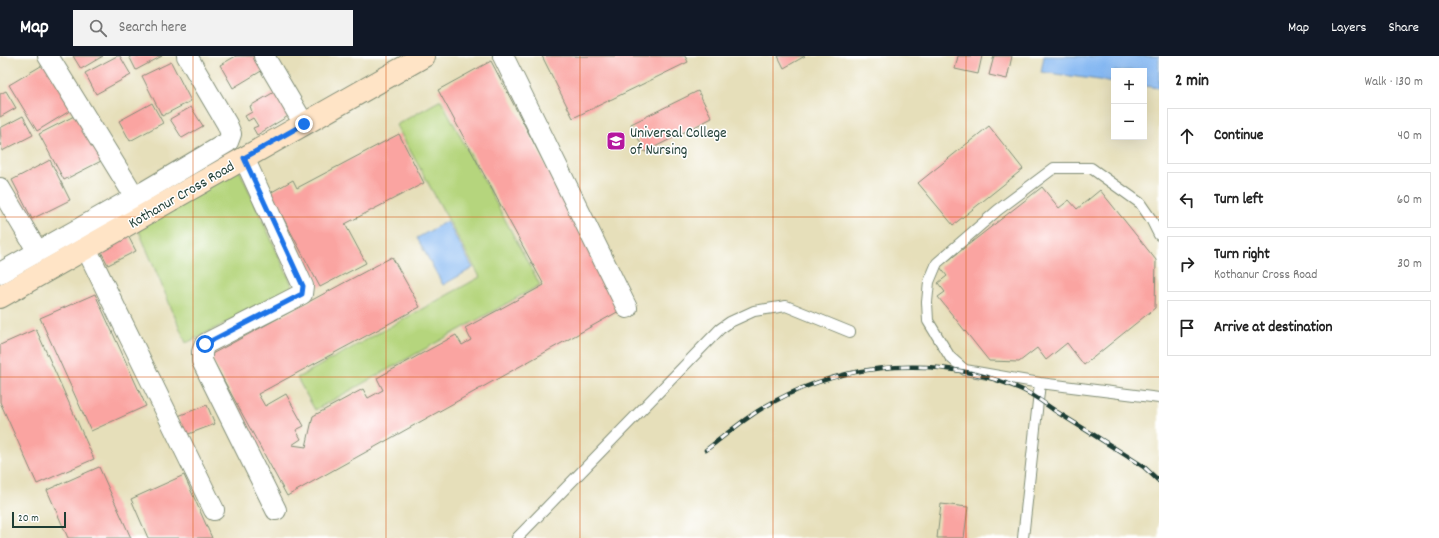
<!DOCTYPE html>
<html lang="en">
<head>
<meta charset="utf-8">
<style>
	:root { --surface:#fff; --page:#f2f2f2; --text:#222; --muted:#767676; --line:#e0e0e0; --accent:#111827 }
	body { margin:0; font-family:Dekko,sans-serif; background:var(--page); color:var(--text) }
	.controls { position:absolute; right:12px; top:12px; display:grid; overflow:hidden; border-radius:0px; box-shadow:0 4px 16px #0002 }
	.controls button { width:36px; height:36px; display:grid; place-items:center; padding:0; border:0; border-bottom:1px solid var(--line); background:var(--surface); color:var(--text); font:20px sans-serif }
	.scale { position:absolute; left:12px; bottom:10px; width:54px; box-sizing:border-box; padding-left:4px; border:2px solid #1f3d34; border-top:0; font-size:11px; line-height:14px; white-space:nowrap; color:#1f3d34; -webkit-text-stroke:3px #fff; paint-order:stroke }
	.stop { position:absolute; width:12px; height:12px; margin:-9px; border:3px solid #1a73e8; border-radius:50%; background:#fff }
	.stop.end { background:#1a73e8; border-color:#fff; box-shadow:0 1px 4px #0008 }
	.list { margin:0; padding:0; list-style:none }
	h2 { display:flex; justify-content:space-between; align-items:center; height:52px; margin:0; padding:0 16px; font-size:17px }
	h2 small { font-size:13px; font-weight:400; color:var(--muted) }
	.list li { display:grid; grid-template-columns:26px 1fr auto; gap:12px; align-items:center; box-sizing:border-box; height:56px; margin:0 8px 8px; padding:0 8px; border:1px solid var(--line); border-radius:0px }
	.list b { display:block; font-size:15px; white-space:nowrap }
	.list p { margin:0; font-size:13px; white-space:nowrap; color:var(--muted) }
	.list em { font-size:13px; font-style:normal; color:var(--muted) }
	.icon { flex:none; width:22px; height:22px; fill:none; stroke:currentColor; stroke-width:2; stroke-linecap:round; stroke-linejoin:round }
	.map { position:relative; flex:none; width:1159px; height:482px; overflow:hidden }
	header { display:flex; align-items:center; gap:24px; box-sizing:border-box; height:56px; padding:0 20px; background:var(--accent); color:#fff }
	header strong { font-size:19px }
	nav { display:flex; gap:22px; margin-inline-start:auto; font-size:14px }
	.search { width:280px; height:36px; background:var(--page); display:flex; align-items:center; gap:10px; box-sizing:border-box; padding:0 14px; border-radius:0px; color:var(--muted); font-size:15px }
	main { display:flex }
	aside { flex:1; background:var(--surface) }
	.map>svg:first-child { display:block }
	.green { fill:#b5d57d; stroke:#6a8958 }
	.water { fill:#85b8f2; stroke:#527a93 }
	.building { fill:#faa4a1 }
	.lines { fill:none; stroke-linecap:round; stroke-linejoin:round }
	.lane-casing { stroke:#828e77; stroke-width:12 }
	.street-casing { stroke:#828e77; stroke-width:22 }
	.secondary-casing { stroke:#828e77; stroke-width:24 }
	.lane { stroke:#fff; stroke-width:10 }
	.street { stroke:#fff; stroke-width:20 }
	.secondary { stroke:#ffe4c6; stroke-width:22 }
	.rail-casing { stroke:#1f3d34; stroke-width:4.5 }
	.rail { stroke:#fff; stroke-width:3; stroke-dasharray:9; stroke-linecap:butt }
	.route { stroke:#1a73e8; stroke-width:5 }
	.grid { fill:none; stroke:#d45610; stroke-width:1; stroke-opacity:0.55 }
	.labels { text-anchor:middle; stroke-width:3; stroke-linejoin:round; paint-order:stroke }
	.poi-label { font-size:15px; fill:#1f3d34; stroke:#fff; text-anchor:start }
	.street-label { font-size:15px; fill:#1f3d34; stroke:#fff }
</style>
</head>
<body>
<header>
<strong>Map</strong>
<div class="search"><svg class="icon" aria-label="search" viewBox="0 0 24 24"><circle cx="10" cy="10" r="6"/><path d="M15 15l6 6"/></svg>Search here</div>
<nav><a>Map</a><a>Layers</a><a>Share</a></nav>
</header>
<main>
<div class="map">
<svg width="1159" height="482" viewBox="0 0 1159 482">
	<rect width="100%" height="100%" fill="#fff"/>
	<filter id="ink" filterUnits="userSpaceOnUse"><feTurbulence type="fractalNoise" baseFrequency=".025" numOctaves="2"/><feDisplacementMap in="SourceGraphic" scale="8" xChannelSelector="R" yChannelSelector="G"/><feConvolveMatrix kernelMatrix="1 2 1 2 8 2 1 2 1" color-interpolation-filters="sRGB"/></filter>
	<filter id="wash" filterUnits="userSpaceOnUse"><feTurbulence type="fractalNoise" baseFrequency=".012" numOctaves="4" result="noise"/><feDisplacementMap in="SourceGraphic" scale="16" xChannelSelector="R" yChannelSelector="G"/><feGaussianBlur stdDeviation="0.9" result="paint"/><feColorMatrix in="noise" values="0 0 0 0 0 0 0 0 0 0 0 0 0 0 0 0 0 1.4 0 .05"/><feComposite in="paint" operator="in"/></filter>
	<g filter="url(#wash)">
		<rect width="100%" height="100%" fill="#e6dfba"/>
		<!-- green -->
		<path class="green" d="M441,44L540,229L315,354L297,322L480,221L396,69Z
			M239,113L294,233L186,287L136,168Z"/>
		<!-- water -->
		<path class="water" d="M1044,0H1159V32L1144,30V15H1114V26L1041,16Z
			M447,165L473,212L443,229L417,182Z"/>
		<g id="blocks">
			<!-- building -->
			<path class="building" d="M73,0H103L81,13Z
				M117,0H120L131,19L96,38L85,17Z
				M129,0H162L136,14Z
				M236,0H261L268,11L233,32L220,9Z
				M542,0H685L688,6L573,62Z
				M778,0H805L784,12Z
				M958,0H982L978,18L955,13Z
				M994,0H1012L1007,23L989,19Z
				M491,5L621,254L287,440L210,299L392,201L420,251L258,338L265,350L286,338L304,370L296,374L301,383L292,389L306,391L313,360L363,333L368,342L383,334L377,322L456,279L462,289L471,284L465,272L544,229L438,34Z
				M171,6L191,45L162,60L142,20Z
				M46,7L73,53L37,75L9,29Z
				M6,35L16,52L0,61V38Z
				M276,35L290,59L257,79L253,72L258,70L253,62L248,65L245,60L252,56L250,50Z
				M698,35L712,62L645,96L631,68Z
				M152,47L163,67L130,85L119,65Z
				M191,51L203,70L182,82L170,63Z
				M80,57L105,103L64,124L39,78Z
				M23,60L33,79L2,95L0,72Z
				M989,70L1023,113L953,169L918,127Z
				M399,78L424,127L345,168L366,207L320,231L270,137L293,124L297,132Z
				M50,104L70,144L32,163L12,124Z
				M1042,131L1059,152L1069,144L1077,153L1100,134L1156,204L1155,252L1084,309L1067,287L1046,304L1037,292L1019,306L989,305L938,241L945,236L938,227L947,220L940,211Z
				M125,174L136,195L108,209L97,188Z
				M95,238L146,350L91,375L40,262Z
				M36,273L94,403L37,428L0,346V289Z
				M207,349L215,368L186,379L178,360Z
				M99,411L131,482H68L47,434Z
				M184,419L212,482H148L131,443Z
				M941,448L968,451L964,482H937Z"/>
		</g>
	</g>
	<g filter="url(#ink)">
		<use href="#blocks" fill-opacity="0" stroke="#828e77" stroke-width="1"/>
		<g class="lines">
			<defs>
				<path id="lane" d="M1159,179L1151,163L1140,147L1091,112H1054L998,154L937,207L929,226L927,246L928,265L950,301L965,314L1040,327L1159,342
					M517,482L720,273L730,266L754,255L786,250L850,276
					M1023,482L1040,327"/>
				<path id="street" d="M264,0L304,68
					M503,0L627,252
					M244,102L303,230L302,238L205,288L202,296V305L276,454
					M0,132L38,196
					M135,141L228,86L231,78L227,68L187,0
					M86,192L214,454
					M0,217L135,141L48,0"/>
				<path id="secondary" d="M0,241L424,0"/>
			</defs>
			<!-- lane casing -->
			<use href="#lane" class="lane-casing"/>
			<!-- street casing -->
			<use href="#street" class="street-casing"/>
			<!-- secondary casing -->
			<use href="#secondary" class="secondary-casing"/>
			<!-- lane -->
			<use href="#lane" class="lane"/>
			<!-- street -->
			<use href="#street" class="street"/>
			<!-- secondary -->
			<use href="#secondary" class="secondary"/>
			<defs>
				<path id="rail" d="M706,394C728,377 750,358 775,345C849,305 941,299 1018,332C1032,337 1045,348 1057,356C1086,374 1115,392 1144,411L1159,425"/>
			</defs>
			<!-- rail casing -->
			<use href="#rail" class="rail-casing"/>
			<!-- rail -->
			<use href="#rail" class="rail"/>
		</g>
	</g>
	<g class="lines" filter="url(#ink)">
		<!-- route -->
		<path class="route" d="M205,288L302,238L303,230L244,102L304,68"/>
	</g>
	<!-- grid -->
	<path class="grid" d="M193,0V482M386,0V482M580,0V482M773,0V482M966,0V482M0,161H1159M0,321H1159"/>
	<!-- icons -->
	<defs>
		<symbol id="university-square" viewBox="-11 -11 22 22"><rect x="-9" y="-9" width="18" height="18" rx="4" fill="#b5179e" stroke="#fff"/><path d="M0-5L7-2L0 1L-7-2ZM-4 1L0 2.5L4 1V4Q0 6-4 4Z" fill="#fff"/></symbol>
	</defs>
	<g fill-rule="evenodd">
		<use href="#university-square" x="605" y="74" width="22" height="22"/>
	</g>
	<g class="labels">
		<!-- poi labels -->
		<g class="poi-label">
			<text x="630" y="81">Universal College<tspan x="630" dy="17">of Nursing</tspan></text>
		</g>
		<!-- street labels -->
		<g class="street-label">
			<text transform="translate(181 138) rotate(-30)" y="5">Kothanur Cross Road</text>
		</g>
	</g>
</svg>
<div class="controls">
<button>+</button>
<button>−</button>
</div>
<div class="scale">20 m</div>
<div class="stop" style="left:205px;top:288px"></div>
<div class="stop end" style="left:304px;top:68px"></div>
</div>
<aside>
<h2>2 min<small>Walk · 130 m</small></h2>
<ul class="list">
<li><svg class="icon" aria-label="ahead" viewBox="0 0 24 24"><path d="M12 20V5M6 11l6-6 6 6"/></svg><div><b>Continue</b></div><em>40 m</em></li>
<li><svg class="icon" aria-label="left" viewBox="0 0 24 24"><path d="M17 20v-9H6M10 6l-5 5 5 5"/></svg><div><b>Turn left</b></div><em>60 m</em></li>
<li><svg class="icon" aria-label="right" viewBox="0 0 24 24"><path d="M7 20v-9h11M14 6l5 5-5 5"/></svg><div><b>Turn right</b><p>Kothanur Cross Road</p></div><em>30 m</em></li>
<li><svg class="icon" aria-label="arrive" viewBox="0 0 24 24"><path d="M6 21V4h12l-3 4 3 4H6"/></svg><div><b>Arrive at destination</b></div></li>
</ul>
</aside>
</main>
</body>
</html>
